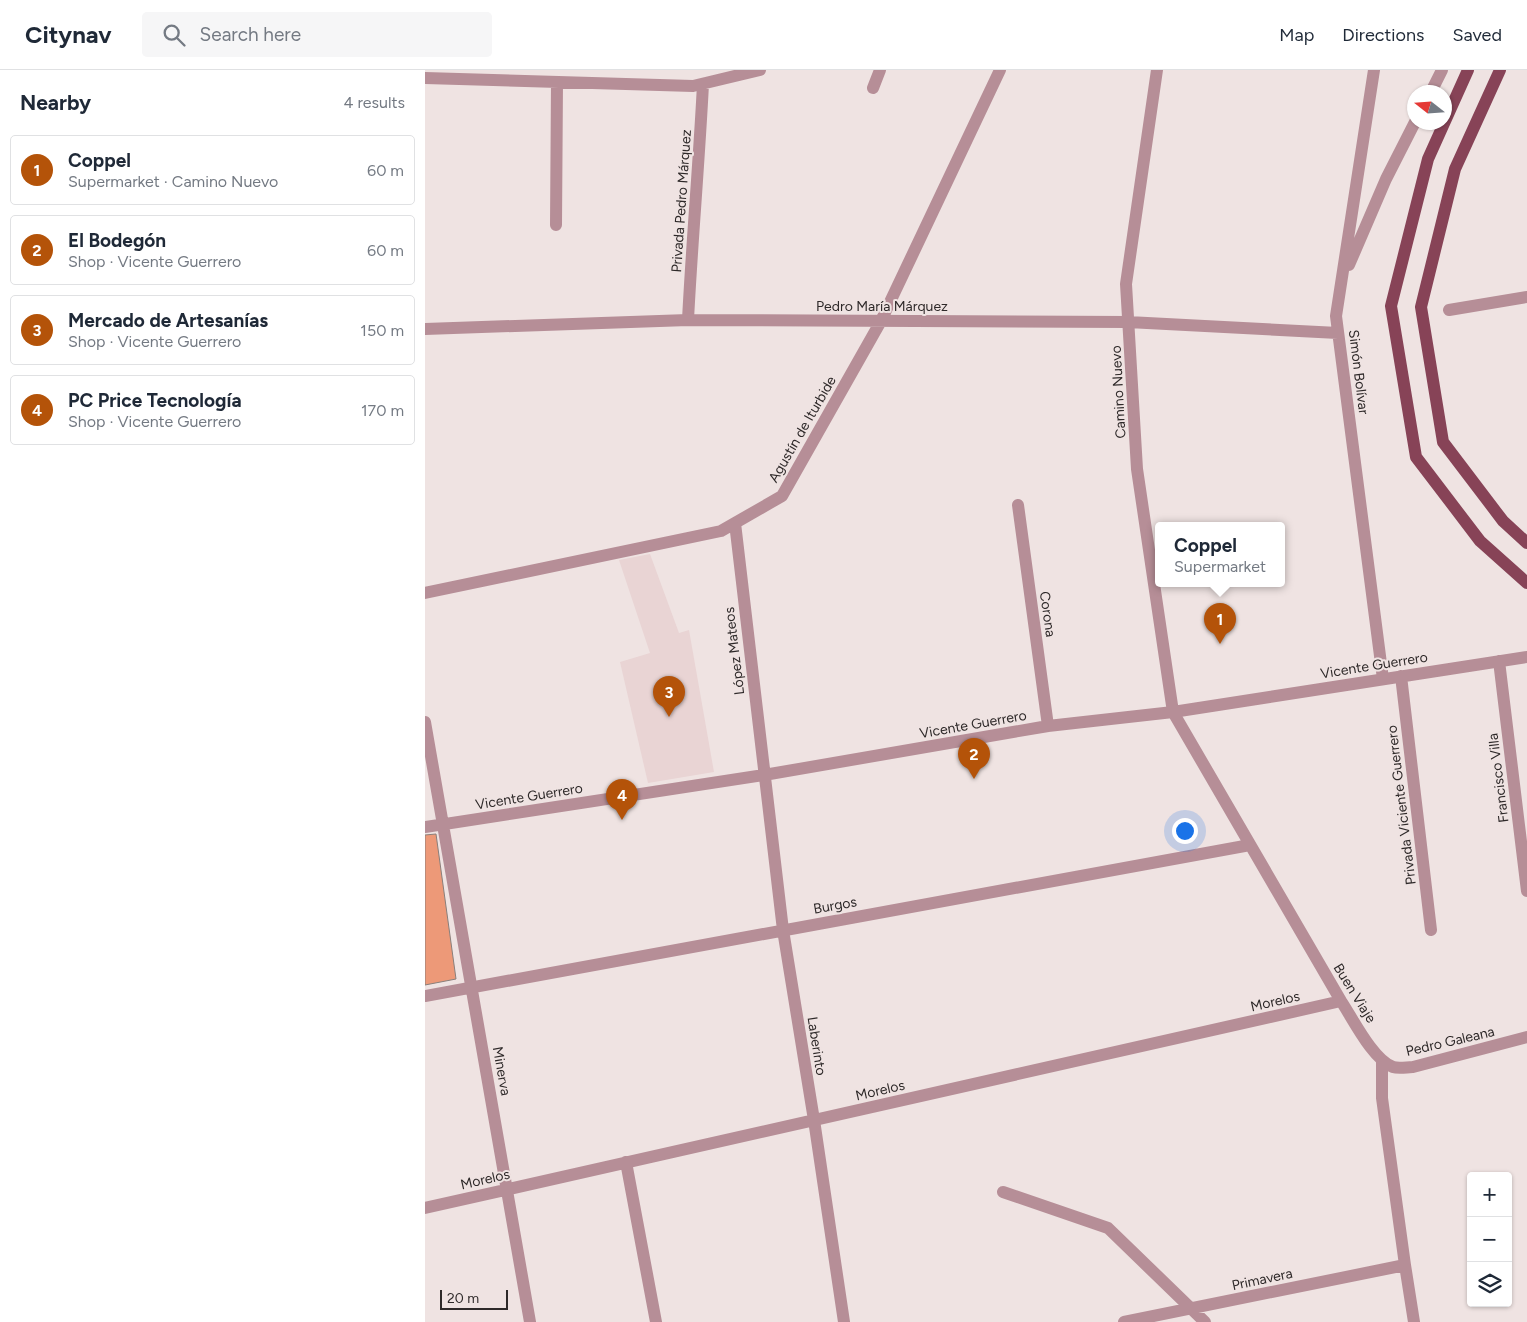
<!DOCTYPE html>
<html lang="en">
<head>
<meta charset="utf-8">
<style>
	:root { --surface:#fff; --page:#f6f6f7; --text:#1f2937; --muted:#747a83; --line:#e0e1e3; --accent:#b45309 }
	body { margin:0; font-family:Figtree,sans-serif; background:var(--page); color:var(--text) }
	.controls { position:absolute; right:15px; bottom:15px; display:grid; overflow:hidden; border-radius:5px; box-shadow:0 1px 4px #0004 }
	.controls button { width:45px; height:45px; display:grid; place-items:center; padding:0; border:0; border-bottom:1px solid var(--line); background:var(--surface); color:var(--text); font:25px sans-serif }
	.compass { position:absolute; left:982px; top:15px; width:45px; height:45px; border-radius:50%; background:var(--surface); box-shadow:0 1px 4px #0004; rotate:287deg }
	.scale { position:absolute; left:15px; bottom:12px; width:68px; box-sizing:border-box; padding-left:5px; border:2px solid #2e2929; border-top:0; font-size:14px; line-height:18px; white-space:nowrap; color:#2e2929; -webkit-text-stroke:4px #efe3e2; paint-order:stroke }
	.you { position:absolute; left:759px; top:760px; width:18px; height:18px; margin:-12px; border:4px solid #fff; border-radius:50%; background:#1a73e8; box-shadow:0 0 0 8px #1a73e833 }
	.badge { display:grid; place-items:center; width:32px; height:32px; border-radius:50%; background:var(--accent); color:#fff; font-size:16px; font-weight:700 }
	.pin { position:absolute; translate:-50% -41px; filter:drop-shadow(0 1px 2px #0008) }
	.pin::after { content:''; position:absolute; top:26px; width:18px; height:15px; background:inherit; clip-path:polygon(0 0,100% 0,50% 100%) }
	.popup { position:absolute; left:730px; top:452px; width:130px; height:65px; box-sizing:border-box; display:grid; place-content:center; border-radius:5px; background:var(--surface); filter:drop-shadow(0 1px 4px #0005); font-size:16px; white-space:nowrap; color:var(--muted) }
	.popup b { font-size:19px; color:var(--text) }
	.popup::after { content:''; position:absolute; left:50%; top:100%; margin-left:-10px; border:10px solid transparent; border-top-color:var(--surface) }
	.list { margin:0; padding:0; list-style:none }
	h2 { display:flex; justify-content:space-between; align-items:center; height:65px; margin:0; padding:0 20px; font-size:21px }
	h2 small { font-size:16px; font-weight:400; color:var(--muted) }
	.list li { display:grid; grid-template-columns:32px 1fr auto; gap:15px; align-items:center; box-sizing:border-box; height:70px; margin:0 10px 10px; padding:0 10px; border:1px solid var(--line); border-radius:5px }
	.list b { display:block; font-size:19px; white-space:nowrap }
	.list p { margin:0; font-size:16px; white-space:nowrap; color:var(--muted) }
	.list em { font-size:16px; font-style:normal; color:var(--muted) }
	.icon { flex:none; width:28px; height:28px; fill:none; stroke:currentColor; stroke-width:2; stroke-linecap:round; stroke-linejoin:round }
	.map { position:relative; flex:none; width:1102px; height:1252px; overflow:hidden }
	header { display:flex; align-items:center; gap:30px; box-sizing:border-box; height:70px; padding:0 25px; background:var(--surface); border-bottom:1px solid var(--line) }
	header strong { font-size:24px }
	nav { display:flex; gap:28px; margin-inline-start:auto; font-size:18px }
	.search { width:350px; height:45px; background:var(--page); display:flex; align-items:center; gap:12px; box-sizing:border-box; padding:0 18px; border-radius:5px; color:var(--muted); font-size:19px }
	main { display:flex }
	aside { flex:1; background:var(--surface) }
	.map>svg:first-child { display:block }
	.built { fill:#e9d4d4 }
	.building { fill:#ed9978; stroke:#897f7b }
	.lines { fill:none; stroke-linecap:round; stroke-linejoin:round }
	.minor { stroke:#b68e97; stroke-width:12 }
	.major { stroke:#874357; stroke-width:12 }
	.labels { text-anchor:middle; stroke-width:4; stroke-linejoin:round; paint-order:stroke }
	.street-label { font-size:14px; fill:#2e2929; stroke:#efe3e2 }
</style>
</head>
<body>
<header>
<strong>Citynav</strong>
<div class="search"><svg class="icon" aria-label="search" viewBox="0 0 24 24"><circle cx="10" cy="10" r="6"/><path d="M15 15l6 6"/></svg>Search here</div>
<nav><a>Map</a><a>Directions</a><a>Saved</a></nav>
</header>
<main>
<aside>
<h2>Nearby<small>4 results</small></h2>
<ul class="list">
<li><span class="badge">1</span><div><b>Coppel</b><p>Supermarket · Camino Nuevo</p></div><em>60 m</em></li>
<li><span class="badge">2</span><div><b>El Bodegón</b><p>Shop · Vicente Guerrero</p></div><em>60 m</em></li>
<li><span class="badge">3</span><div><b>Mercado de Artesanías</b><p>Shop · Vicente Guerrero</p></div><em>150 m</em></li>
<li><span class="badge">4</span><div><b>PC Price Tecnología</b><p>Shop · Vicente Guerrero</p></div><em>170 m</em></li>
</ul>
</aside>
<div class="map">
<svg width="1102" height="1252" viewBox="0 0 1102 1252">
	<rect width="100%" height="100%" fill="#efe3e2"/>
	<!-- built -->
	<path class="built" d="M225,484L254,563L264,560L289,702L223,713L195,592L225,583L194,490Z"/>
	<!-- building -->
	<path class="building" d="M11,764L31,909L0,915V765Z"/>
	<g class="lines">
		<!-- minor -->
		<path class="minor" d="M732,0L701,214L712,399L748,642L916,931C928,949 948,990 968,997C974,999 982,997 988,997L1102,967
			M949,0L911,246L958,609
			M0,8L268,16L335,0
			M448,18L455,0
			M1006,22L1017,0
			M131,155L132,12
			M924,195L961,109L990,52
			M1024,240L1102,227
			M263,250C267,171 274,93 278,14
			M0,259L263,250L703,252L913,263
			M593,435L623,656
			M310,453L358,860L389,1050L419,1252
			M0,523L296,461L357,426L456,251L575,0
			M1074,591L1102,821
			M976,606L1006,860
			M0,652L105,1252
			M0,757L339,705L623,656L748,642L1102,587
			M0,926L825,775
			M957,990V1028L980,1195L989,1252
			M201,1092L231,1252
			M578,1122L683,1158L780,1252
			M0,1138L916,931
			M699,1252L980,1195"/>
		<!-- major -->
		<path class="major" d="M1043,0L1003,89L966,236L991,387L1055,471L1102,513
			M1075,0L1030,99L996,237L1018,372L1078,451L1102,473"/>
	</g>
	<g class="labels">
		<!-- street labels -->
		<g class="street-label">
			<text transform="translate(256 131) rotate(-86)" y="5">Privada Pedro Márquez</text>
			<text x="457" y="241">Pedro María Márquez</text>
			<text transform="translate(934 302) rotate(83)" y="5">Simón Bolívar</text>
			<text transform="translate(693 322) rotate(-93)" y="5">Camino Nuevo</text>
			<text transform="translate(377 359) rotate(-60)" y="5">Agustín de Iturbide</text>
			<text transform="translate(623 544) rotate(82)" y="5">Corona</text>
			<text transform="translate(309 581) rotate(-97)" y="5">López Mateos</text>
			<text transform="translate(949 595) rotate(-9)" y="5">Vicente Guerrero</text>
			<text transform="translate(548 654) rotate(-10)" y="5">Vicente Guerrero</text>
			<text transform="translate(1073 708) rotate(-97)" y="5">Francisco Villa</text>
			<text transform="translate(104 726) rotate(-9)" y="5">Vicente Guerrero</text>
			<text transform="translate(976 735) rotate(-97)" y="5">Privada Viciente Guerrero</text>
			<text transform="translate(410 835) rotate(-10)" y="5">Burgos</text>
			<text transform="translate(930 923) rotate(58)" y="5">Buen Viaje</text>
			<text transform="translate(850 931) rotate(-13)" y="5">Morelos</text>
			<text transform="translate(1025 971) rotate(-13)" y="5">Pedro Galeana</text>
			<text transform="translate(392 976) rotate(81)" y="5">Laberinto</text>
			<text transform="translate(77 1001) rotate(80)" y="5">Minerva</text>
			<text transform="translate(455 1020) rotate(-13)" y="5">Morelos</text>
			<text transform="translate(60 1109) rotate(-13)" y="5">Morelos</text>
			<text transform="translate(837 1209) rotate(-12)" y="5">Primavera</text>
		</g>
	</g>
</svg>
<div class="controls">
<button>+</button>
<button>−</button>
<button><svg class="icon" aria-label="layers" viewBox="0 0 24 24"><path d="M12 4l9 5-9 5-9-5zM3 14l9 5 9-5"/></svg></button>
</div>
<svg class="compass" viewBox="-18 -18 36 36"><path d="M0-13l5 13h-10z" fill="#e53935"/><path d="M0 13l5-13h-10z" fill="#747a83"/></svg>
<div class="scale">20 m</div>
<div class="you"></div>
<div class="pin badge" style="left:795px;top:574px">1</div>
<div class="popup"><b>Coppel</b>Supermarket</div>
<div class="pin badge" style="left:549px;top:709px">2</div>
<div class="pin badge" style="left:244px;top:647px">3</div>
<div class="pin badge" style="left:197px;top:750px">4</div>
</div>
</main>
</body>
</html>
